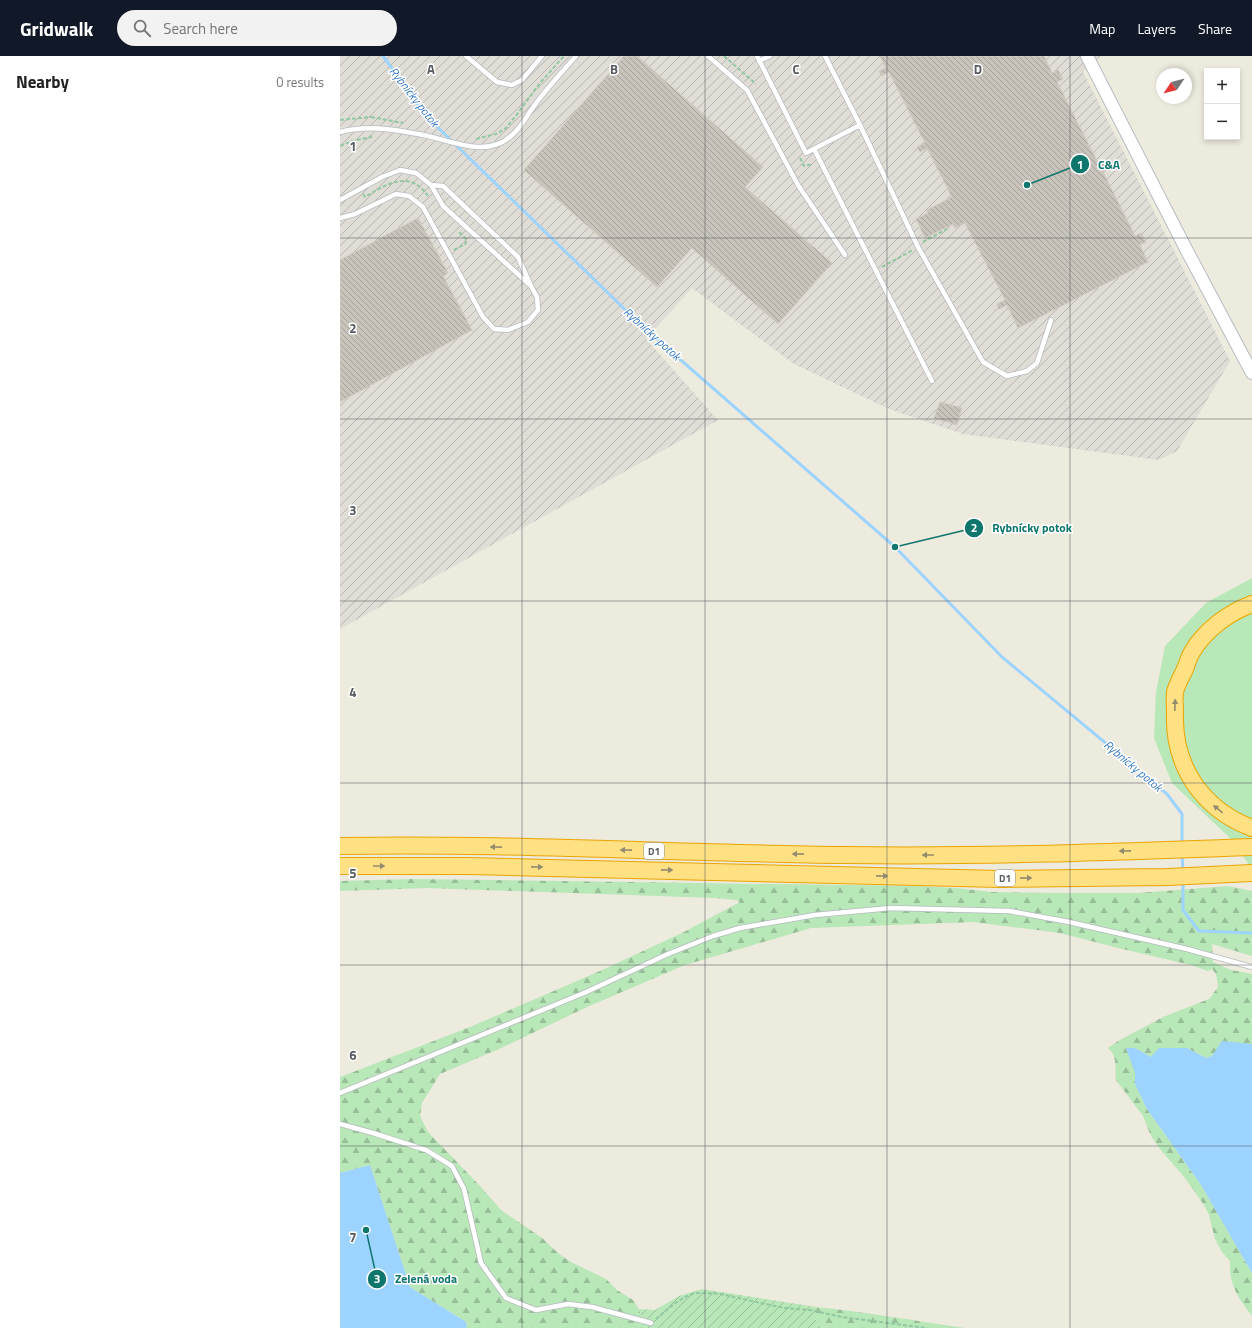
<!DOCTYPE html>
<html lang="en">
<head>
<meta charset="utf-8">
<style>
	:root { --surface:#fff; --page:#f2f2f2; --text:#222; --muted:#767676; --line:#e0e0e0; --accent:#111827 }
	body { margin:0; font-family:"Titillium Web",sans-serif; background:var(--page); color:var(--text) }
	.controls { position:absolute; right:12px; top:12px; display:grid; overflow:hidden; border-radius:0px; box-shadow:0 2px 6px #0003 }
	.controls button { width:36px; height:36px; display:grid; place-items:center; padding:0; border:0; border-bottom:1px solid var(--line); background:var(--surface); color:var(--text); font:20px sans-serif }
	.compass { position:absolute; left:816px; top:12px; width:36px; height:36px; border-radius:50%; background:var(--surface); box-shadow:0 2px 6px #0003; rotate:235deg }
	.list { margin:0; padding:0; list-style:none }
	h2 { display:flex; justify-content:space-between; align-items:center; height:52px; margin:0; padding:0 16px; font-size:17px }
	h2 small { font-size:13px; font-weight:400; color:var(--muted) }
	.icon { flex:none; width:22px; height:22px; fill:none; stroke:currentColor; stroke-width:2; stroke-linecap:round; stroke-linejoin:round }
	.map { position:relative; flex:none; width:912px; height:1272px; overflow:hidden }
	header { display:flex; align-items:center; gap:24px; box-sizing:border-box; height:56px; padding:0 20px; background:var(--accent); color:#fff }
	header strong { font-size:19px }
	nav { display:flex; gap:22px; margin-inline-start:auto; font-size:14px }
	.search { width:280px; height:36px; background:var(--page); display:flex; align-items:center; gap:10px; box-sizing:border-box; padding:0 14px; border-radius:22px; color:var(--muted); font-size:15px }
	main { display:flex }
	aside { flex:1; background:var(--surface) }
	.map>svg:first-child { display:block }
	.industrial { fill:url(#industrial-furrows) }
	.green { fill:#b8e7b8 }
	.forest { fill:url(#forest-firs) }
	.garden { fill:url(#garden-furrows) }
	.water { fill:#9cd3ff }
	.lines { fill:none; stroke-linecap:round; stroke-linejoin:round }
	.stream { stroke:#9cd3ff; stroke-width:3 }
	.building { fill:url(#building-back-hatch); stroke:#d2cbbd }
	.lane-casing { stroke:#b7babf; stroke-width:6 }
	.secondary-casing { stroke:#b8bcc2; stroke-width:14 }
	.highway-casing { stroke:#eba400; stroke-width:18 }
	.path { stroke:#91c8a1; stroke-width:2; stroke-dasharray:4 2; stroke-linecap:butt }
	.lane { stroke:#fff; stroke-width:4.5 }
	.secondary { stroke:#fff; stroke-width:12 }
	.highway { stroke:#ffe183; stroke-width:16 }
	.oneway { fill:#928b6d }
	.grid { fill:none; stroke:#585c61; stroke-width:1; stroke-opacity:0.55 }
	.labels { text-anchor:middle; stroke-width:3; stroke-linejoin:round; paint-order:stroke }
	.shield { fill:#fff; stroke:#8a8d90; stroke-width:1 }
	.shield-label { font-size:10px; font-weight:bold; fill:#585c61 }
	.water-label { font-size:12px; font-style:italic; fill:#3478c3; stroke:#fff }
	.grid-label { font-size:13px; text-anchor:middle; font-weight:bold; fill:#585c61; stroke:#fff; stroke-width:3; stroke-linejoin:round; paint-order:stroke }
	.leader { fill:none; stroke:#0f766e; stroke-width:1.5 }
	.callout-dot { fill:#0f766e; stroke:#fff; stroke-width:1.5 }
	.mark-label { font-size:12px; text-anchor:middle; font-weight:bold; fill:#fff }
	.callout-label { font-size:12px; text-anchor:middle; font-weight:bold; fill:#0f766e; stroke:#fff; stroke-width:3; stroke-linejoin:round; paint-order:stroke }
</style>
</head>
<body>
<header>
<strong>Gridwalk</strong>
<div class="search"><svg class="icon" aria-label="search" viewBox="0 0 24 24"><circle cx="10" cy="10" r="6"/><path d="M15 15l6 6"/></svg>Search here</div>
<nav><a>Map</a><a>Layers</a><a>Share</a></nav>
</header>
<main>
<aside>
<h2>Nearby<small>0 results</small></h2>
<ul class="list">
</ul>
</aside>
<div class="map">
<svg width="912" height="1272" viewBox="0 0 912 1272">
	<defs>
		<pattern id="industrial-furrows" width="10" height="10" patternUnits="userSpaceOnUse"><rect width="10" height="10" fill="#e0ddd6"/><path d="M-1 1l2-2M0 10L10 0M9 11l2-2" fill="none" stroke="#b8b6b1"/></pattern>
		<pattern id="forest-firs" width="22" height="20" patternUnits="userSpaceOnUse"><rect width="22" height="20" fill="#b8e7b8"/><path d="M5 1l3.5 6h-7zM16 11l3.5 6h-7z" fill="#98be99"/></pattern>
		<pattern id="garden-furrows" width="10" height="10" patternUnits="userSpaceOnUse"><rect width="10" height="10" fill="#b8e7b8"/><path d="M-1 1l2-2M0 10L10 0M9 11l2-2" fill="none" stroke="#98be99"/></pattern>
		<pattern id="building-back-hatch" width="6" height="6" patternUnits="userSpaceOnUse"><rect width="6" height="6" fill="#c8c4bc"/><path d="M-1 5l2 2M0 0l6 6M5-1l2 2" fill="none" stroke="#a5a29c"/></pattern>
	</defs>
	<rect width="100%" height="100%" fill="#edeade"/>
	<!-- industrial -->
	<path class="industrial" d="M0,0H761L743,16L890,305L837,395L819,404L623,378L549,353L454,308L352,232L306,283L378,364L0,573Z"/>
	<!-- green -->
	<path class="green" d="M912,522V813L891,783L832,727L814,682L816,636L825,590L866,547Z"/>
	<!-- forest -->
	<path class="forest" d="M73,823L576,830L616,832L651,836L714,837H798L888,830L912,835V900L872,888L873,906L891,914L912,918V988L866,1002L847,992L811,1001L795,992H786L796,1017L795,1028L807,1053L861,1129L912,1217V1260C898,1241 889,1230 890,1205L882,1196L875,1183L869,1159L864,1149L845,1122L820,1093L811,1080L803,1060L776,1024C775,1012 778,1001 768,992L778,985L823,961L869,943L878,931L876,918L872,913L868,915L851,909L778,892L720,877L634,866L471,872L345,909L247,951L159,993L100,1018L82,1047L80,1060L88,1076L140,1130L161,1154L202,1182L219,1198L231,1206L266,1223L277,1234L293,1244L299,1253L306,1272H127L126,1266L70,1231L30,1109L0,1117V1021L130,971L260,915L344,876L400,846L396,844L375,842L87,832L0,835V825Z
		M476,1251C526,1256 575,1265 625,1272H491L476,1269Z"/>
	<!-- garden -->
	<path class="garden" d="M362,1233L476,1251V1269L491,1272H306L299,1253L315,1254L339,1240Z"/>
	<!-- water -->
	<path class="water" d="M882,985L912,988V1217L861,1129L807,1053L795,1028V1017L786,992H795L811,1001L819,992H847L866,1002L872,1000Z
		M30,1109L70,1231L126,1266L127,1272H0V1117Z"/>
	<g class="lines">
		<!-- stream -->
		<path class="stream" d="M43,0L87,61L303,271L555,491L662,601L827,738L842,758V788
			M842,797L843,816
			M843,825V854L859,875L912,877"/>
	</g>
	<!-- building -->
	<path class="building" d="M284,0H297L423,111L405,131L492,207L438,268L352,192L317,231L184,114Z
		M540,0H704L712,17L718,14L723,23L717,26L758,107L764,104L769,113L763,116L795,180L801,177L806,186L800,189L808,206L678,272L667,249L659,253L657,248L665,244L625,167L615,172L613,168L585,182L576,163L588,157L587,154L612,141L587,92L580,96L577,91L585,87L549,16L541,20L539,15L546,12Z
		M78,162L108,217L103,220L132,274L0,346V204Z
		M600,346L622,352L617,369L594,362Z"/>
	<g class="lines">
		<defs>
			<path id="lane" d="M126,0L157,26L172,29L182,24L202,0
				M368,0L407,34L458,129L505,199
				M417,0L466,97L520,69L578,191L643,306L667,320L687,315L697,307L711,264
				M485,0L520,69
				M419,5L430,0
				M0,76C26,69 52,73 78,78C107,82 145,104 171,80C182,71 188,57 197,46C209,30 223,15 236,0
				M474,93L592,325
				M91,129L103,130L178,201L191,230L103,150Z
				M0,144L42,121L60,114L76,117L91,129
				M0,162L15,158L56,138L69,140L83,151L143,261L154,273L168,274L188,266L198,254L197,241L191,230
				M0,1037L244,937L328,898L373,880L400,872L475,859L551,852L669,855L729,866L847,893L912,911
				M0,1068L33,1077L86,1094L112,1110L124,1133L141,1207L166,1242L196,1254L228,1248L252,1251L311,1267"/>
			<path id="secondary" d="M747,0L846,193L912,317"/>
			<path id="highway" d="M912,548C888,557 865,574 852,596C849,601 847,608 845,613C842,620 837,628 835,636C834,642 835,650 835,657C833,710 862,753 912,772
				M0,790C168,787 336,797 504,799C640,801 776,796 912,791
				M0,810H128L660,823L827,821L912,817"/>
		</defs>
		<!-- lane casing -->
		<use href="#lane" class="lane-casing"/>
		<!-- secondary casing -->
		<use href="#secondary" class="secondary-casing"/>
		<!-- highway casing -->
		<use href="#highway" class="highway-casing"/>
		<!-- path -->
		<path class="path" d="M384,0L416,28
			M31,61L63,67
			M0,64L31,61
			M136,83L156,78L165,73L175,61L200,27L224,0
			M0,90L12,85L31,81V79
			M460,102L464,110L473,108
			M23,138L25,141C47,128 69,113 88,140
			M583,186L607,173
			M114,194L125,188L127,184L118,175
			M542,211L573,194
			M316,1263L334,1248L345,1241L355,1237H365L380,1238L444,1252L470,1254L502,1261L586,1272"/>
		<!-- lane -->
		<use href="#lane" class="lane"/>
		<!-- secondary -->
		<use href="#secondary" class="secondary"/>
		<!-- highway -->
		<use href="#highway" class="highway"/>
	</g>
	<!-- one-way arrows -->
	<defs><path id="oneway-solid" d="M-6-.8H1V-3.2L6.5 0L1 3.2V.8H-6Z"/></defs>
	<g class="oneway">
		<use href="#oneway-solid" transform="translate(835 649) rotate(-88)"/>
		<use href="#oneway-solid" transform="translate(878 753) rotate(-141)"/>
		<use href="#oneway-solid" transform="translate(156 791) rotate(-179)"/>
		<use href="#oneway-solid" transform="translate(286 794) rotate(-179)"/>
		<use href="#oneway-solid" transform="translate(785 795) rotate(179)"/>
		<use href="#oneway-solid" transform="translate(458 798) rotate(-179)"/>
		<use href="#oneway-solid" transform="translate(588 799) rotate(180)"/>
		<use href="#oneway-solid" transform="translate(39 810)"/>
		<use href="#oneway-solid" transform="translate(197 811) rotate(1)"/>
		<use href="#oneway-solid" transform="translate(327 814) rotate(1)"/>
		<use href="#oneway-solid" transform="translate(542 820) rotate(1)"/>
		<use href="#oneway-solid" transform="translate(686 822) rotate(-1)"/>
	</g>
	<!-- grid -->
	<path class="grid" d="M182,0V1272M365,0V1272M547,0V1272M730,0V1272M0,182H912M0,363H912M0,545H912M0,727H912M0,909H912M0,1090H912"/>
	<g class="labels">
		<!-- shield labels -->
		<g class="shield">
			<rect x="304" y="787" width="20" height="16" rx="3"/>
			<rect x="655" y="814" width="20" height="16" rx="3"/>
		</g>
		<g class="shield-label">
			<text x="314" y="799">D1</text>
			<text x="665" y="826">D1</text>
		</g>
		<!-- water labels -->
		<g class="water-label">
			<text transform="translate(74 41) rotate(52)" y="4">Rybnícky potok</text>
			<text transform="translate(312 278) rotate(42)" y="4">Rybnícky potok</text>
			<text transform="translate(793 710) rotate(40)" y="4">Rybnícky potok</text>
		</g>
	</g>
	<g class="grid-label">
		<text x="91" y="18">A</text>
		<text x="274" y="18">B</text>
		<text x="456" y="18">C</text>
		<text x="638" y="18">D</text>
		<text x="13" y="95">1</text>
		<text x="13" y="277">2</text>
		<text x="13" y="459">3</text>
		<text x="13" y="641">4</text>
		<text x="13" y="822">5</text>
		<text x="13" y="1004">6</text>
		<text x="13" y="1186">7</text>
	</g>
	<!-- callouts -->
	<path class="leader" d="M687 129L740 108M555 491L634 472M26 1174L37 1223"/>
	<g class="callout-dot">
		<circle cx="687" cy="129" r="4"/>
		<circle cx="555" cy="491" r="4"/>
		<circle cx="26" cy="1174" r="4"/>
		<circle cx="740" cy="108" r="10"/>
		<circle cx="634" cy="472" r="10"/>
		<circle cx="37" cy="1223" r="10"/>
	</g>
	<g class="mark-label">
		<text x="740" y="113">1</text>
		<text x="634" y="476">2</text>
		<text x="37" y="1227">3</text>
	</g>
	<g class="callout-label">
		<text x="769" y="113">C&amp;A</text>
		<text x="692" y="476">Rybnícky potok</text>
		<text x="86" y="1227">Zelená voda</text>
	</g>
</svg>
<div class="controls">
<button>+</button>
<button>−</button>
</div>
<svg class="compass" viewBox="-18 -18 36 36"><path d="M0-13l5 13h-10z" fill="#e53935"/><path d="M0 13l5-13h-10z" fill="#767676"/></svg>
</div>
</main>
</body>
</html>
